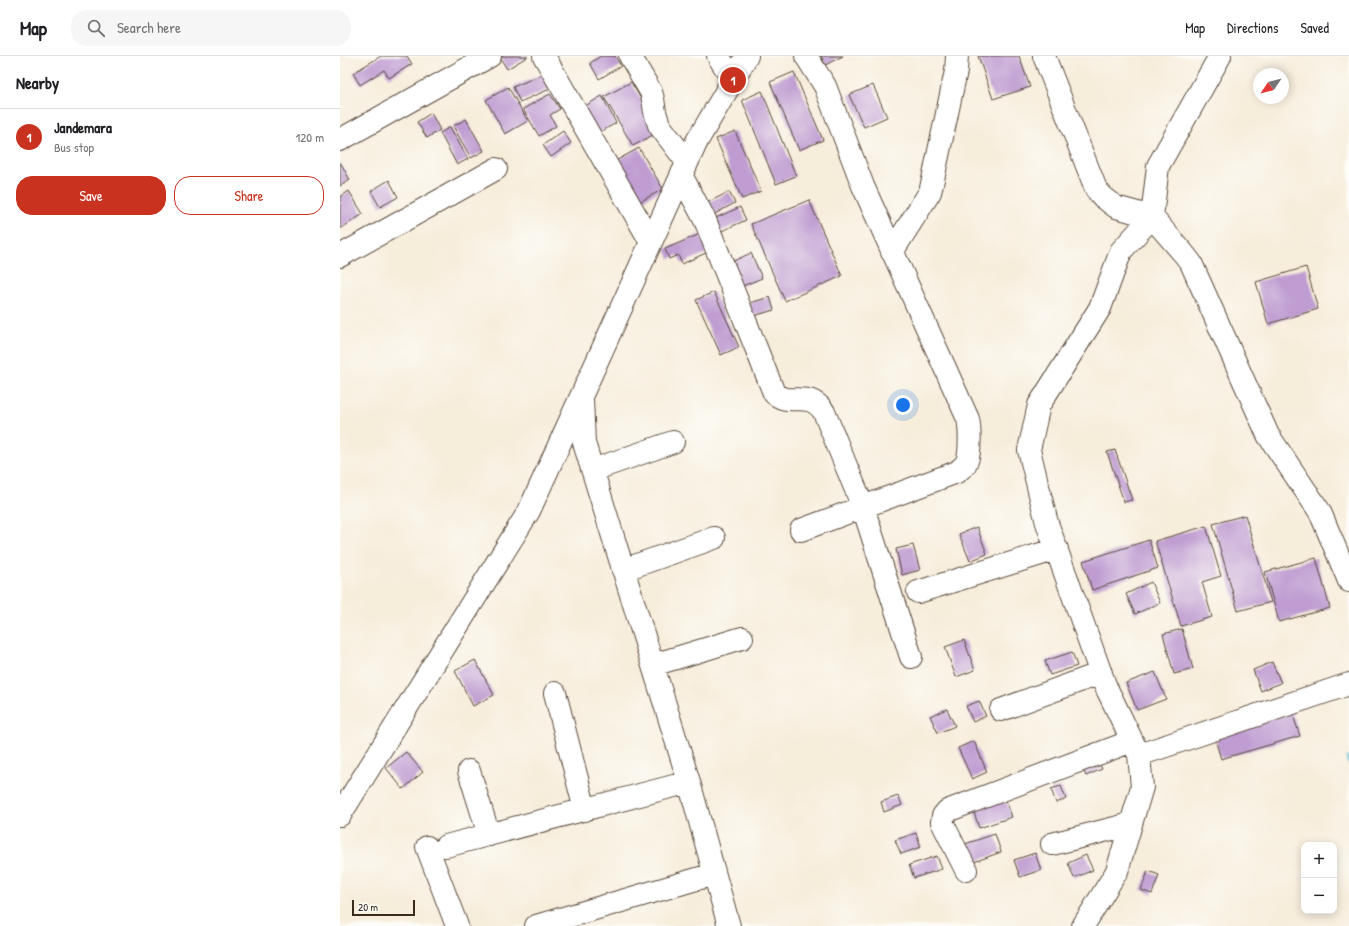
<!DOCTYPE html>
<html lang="en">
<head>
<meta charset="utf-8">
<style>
	:root { --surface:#fff; --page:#f6f6f6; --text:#202124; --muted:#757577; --line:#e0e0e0; --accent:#c8321e }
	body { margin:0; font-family:"Patrick Hand",sans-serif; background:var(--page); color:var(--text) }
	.controls { position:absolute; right:12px; bottom:12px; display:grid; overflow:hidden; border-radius:8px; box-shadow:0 2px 10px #0003 }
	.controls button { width:36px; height:36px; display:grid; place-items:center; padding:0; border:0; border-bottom:1px solid var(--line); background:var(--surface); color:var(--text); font:20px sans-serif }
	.compass { position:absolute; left:913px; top:12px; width:36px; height:36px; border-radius:50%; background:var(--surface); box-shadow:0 2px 10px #0003; rotate:235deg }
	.scale { position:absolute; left:12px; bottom:10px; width:63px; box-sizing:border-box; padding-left:4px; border:2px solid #3b2a1e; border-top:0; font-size:11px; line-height:14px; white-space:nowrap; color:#3b2a1e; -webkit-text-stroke:3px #fdfcf7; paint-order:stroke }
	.you { position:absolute; left:563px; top:349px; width:14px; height:14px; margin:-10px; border:3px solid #fff; border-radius:50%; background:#1a73e8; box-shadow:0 0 0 6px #1a73e833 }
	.badge { display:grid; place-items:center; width:26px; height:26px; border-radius:50%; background:var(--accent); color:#fff; font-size:13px; font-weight:700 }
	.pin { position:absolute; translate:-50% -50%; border:2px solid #fff; box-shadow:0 1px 4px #0006 }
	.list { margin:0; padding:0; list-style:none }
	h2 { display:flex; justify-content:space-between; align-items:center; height:52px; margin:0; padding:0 16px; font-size:17px }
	h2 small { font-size:13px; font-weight:400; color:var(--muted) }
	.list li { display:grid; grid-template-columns:26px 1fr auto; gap:12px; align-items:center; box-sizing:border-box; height:56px; padding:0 16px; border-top:1px solid var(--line) }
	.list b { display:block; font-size:15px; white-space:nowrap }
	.list p { margin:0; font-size:13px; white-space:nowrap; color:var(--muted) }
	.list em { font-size:13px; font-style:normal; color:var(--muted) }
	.actions { display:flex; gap:8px; padding:12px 16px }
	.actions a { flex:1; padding:9px 0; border:1px solid var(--accent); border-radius:16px; text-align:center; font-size:14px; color:var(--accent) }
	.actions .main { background:var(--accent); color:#fff }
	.icon { flex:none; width:22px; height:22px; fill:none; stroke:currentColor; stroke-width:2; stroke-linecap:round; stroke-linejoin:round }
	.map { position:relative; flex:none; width:1009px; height:870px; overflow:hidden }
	header { display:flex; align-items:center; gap:24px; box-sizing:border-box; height:56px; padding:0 20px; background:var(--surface); border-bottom:1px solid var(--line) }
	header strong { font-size:19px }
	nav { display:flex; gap:22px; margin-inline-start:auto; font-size:14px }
	.search { width:280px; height:36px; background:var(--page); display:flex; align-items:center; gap:10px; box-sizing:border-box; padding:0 14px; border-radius:16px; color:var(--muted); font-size:15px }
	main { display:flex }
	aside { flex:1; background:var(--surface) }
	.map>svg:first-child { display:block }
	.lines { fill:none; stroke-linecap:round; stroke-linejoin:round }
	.stream { stroke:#4db3cc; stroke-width:6 }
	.building { fill:#bf9cd1 }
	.minor-casing { stroke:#57473a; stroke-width:24 }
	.minor { stroke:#fff; stroke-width:22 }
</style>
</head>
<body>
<header>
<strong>Map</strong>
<div class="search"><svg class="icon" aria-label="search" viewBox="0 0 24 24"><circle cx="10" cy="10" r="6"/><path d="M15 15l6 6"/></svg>Search here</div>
<nav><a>Map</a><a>Directions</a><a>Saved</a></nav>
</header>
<main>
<aside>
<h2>Nearby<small></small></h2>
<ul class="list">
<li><span class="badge">1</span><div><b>Jandemara</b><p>Bus stop</p></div><em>120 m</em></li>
</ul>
<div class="actions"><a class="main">Save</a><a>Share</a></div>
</aside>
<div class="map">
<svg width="1009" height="870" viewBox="0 0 1009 870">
	<rect width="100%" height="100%" fill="#fdfcf7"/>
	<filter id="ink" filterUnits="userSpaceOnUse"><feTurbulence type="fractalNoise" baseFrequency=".025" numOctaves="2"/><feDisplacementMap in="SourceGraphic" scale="8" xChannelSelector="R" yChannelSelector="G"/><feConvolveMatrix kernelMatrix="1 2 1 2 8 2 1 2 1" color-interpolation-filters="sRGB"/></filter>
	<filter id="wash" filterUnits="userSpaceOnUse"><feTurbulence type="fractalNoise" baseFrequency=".012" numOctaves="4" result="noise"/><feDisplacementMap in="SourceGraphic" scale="16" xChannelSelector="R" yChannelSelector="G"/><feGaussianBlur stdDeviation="0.9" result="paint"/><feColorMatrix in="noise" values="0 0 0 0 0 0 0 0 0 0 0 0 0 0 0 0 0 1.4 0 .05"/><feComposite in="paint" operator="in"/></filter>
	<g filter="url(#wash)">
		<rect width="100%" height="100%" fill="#f7eddb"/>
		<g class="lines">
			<!-- stream -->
			<path class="stream" d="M1009,703V705"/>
		</g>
		<g id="blocks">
			<!-- building -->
			<path class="building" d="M41,0H67L72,8L49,22L44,14L20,29L13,17Z
				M159,0H187V1L167,13Z
				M261,0H275L281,10L259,23L250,7Z
				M481,0H503L485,9Z
				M638,0H679L690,31L653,43Z
				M454,16L483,84L459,94L430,26Z
				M203,18L210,33L180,46L173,31Z
				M291,26L320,75L293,90L264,41Z
				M533,29L547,61L524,71L509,39Z
				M168,31L188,65L165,78L146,44Z
				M422,35L456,120L436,128L402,44Z
				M210,38L220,53L210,59L216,70L199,80L183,53Z
				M262,40L276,67L255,79L240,53Z
				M91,57L100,74L87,82L77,66Z
				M126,63L144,95L131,102L113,70Z
				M110,71L128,103L117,109L100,77Z
				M223,75L231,87L211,101L203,89Z
				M395,75L421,135L402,143L376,83Z
				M299,92L323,133L296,148L272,107Z
				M0,106L10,124L0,130Z
				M49,124L58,141L40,151L31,135Z
				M9,135L23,158L0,173V141Z
				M389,136L395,147L367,162L360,150Z
				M469,144L502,220L445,245L411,168Z
				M400,151L406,164L375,178L369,165Z
				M360,178L368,196L342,208L338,199L329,203L325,193Z
				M411,197L422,222L400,231L389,207Z
				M966,211L978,253L928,268L916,226Z
				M374,236L399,291L381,299L356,244Z
				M430,241L434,254L407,262L403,249Z
				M775,394L792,444L784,446L767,396Z
				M905,459L931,546L898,555L873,468Z
				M866,470L881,520L862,526L872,561L841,570L815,485Z
				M637,471L647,498L630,505L619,478Z
				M809,484L818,512L752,534L743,505Z
				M573,489L580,514L562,519L556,493Z
				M976,502L990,552L939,566L925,516Z
				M811,526L820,547L795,558L786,538Z
				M842,573L853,613L834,618L823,578Z
				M624,584L635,614L616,621L605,591Z
				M732,596L737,610L710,619L705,605Z
				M135,604L154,639L133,650L115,615Z
				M932,606L941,627L921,635L913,614Z
				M815,616L826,643L797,654L786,627Z
				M639,645L646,660L633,666L626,650Z
				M607,653L615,670L598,677L590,660Z
				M951,653L960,680L881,703L873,676Z
				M634,685L647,716L632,723L618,692Z
				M66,696L83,716L63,733L46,712Z
				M756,700L762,713L746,720L740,707Z
				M721,730L726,743L716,747L711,733Z
				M664,739L672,761L639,772L632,750Z
				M558,740L562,749L544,756L541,746Z
				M576,777L581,791L561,798L555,784Z
				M655,778L661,796L626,809L619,790Z
				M695,797L701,814L680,821L674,804Z
				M746,799L753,814L734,822L728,807Z
				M597,800L602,813L574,822L569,809Z
				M808,815L819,819L812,838L801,834Z"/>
		</g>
	</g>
	<g filter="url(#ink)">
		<use href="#blocks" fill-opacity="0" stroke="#57473a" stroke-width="1"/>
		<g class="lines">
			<defs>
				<path id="minor" d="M204,0L311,186
					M290,0L311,36L313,43L315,56L319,69L347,106
					M378,0L393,24
					M704,0L756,133L763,141L776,151L812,161L844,198L851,207L928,379L980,456L1009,525
					M0,84L150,0
					M341,119L365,164L434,337C450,352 468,332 484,356L523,451L571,601
					M552,196L590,136L592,128L616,15L617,0
					M0,200L156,113
					M242,343L244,387L349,726L389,870
					M253,414L333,386
					M461,474L617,416C620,413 624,411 626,407C631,399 630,372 628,363L523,130L485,30L466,0
					M283,514L374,482
					M578,536L717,493
					M313,609L402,582
					M215,637L245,754
					M661,654L761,617
					M799,699L1009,628
					M129,715L149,779
					M0,759L189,455L357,85L407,0
					M712,788L791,768
					M106,790L349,726
					M87,791L117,870
					M626,814L602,766L603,760L607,755L792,685
					M196,870L374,818
					M743,870L777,815L802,731L799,699L765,629L707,467L689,394L699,349L760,252L781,195L812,161L818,110L880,0"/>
			</defs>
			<!-- minor casing -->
			<use href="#minor" class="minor-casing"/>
			<!-- minor -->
			<use href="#minor" class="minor"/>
		</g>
	</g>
</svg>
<div class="controls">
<button>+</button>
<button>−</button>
</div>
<svg class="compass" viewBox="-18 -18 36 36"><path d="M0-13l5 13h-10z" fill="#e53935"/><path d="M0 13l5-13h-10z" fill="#757577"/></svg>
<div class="scale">20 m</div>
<div class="you"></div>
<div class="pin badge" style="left:393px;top:24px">1</div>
</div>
</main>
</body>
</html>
